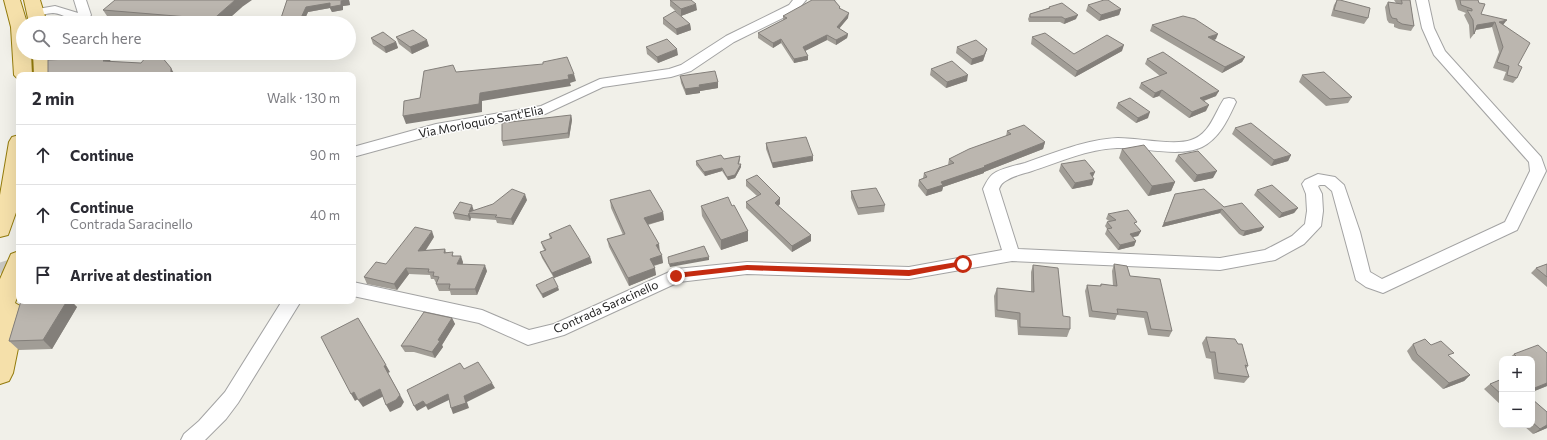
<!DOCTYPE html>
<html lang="en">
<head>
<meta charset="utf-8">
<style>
	:root { --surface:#fff; --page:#f2f2f3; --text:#2b2b33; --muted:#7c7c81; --line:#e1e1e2 }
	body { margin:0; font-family:Commissioner,sans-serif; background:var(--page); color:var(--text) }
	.controls { position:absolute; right:12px; bottom:12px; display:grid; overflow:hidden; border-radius:8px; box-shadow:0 4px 16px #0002 }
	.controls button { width:36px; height:36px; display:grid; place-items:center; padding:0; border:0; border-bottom:1px solid var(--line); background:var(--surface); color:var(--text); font:20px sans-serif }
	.stop { position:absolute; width:12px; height:12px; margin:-9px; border:3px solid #c42b10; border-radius:50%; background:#fff }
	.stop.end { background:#c42b10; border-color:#fff; box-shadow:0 1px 4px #0008 }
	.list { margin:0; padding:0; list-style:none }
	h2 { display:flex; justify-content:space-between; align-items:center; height:52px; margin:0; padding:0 16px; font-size:17px }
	h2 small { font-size:13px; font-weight:400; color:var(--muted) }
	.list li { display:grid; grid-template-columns:26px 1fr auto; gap:12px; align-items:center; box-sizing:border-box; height:60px; padding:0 16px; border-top:1px solid var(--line) }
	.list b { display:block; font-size:15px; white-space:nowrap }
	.list p { margin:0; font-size:13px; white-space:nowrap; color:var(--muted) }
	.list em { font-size:13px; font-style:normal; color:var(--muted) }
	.icon { flex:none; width:22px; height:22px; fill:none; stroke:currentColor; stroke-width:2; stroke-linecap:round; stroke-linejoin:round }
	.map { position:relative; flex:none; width:1547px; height:440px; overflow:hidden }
	.search { position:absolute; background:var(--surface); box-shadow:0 4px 16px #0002; left:16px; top:16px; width:340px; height:44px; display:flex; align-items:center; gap:10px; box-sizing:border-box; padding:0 14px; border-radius:22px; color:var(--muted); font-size:15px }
	.panel { position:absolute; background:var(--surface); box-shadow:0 4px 16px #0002; left:16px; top:72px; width:340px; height:232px; border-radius:8px }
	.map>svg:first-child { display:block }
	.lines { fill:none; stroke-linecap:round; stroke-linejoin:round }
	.street-tunnel { stroke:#c8c7c1; stroke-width:18; stroke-dasharray:18 9; stroke-linecap:butt }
	.street-casing { stroke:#a3a3a3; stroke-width:2 }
	.primary-casing { stroke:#937b0c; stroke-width:2 }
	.street { fill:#fff; fill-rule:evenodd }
	.primary { fill:#f5e0aa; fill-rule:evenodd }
	.wall { fill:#a19d96 }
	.shaded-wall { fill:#837f7a }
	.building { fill:#bbb6af; stroke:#837f7a }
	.route { fill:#c42b10 }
	.labels { text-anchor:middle; stroke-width:3; stroke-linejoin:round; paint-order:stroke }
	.street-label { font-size:12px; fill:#222; stroke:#fff }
</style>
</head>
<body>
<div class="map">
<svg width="1547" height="440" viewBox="0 0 1547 440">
	<rect width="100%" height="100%" fill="#f1f0e9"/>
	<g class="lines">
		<!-- street-tunnel -->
		<path class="street-tunnel" d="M0,272L19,266"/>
		<defs>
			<path id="street" d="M74,0H86L91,15L89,18C70,25 68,14 53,13C46,13 39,17 32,16L30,13L32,10L55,6L78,13Z
				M793,0H806L797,11L734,42L691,71L671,77L603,87L545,114L437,134L353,157V147L436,124L541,106L600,79L669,69L681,65L726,36L789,5Z
				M1416,0H1428L1434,28L1445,51L1541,157L1546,171L1517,230L1383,293L1366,287L1356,280L1332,191L1325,185H1320L1318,186L1322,194L1323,211L1321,226L1304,244L1275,260L1220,270L1012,261L909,279L747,274L679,282L564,335L528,345L479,323L353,296V282L482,310L529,330L554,324L676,269L747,262L909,267L1002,250L983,189C986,183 988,178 993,174C1002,168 1014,166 1025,163C1054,153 1087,139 1118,138C1138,138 1175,146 1191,140C1210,134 1214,114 1224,99L1229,98L1234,99L1236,102C1228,119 1220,138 1202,147C1179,158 1143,147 1117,148C1088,149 1060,162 1032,171C1023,174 1012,176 1004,182C1001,184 1000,186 999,189L1018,249L1220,258L1265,250L1292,236L1305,224L1307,211L1306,194L1302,184L1305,180L1318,174L1335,177L1344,185L1360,232L1370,272L1382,279L1505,222L1530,171L1529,162L1434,55L1422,28Z
				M282,301H301L238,403L226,419L205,440H181L184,434L199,421L225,392Z"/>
			<path id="primary" d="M4,0H20L27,23H23V53H31L32,75H19V80L14,75L11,27Z
				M24,0H40L47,23H29Z
				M33,53H51L52,75H34Z
				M19,135V204L8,235L0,237V195L9,142L12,137Z
				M19,251V292L15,303L22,307L25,314L13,373L9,381L0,384V279L11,254Z"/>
		</defs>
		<!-- street casing -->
		<use href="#street" class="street-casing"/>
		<!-- primary casing -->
		<use href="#primary" class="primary-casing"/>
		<!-- street -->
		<use href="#street" class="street"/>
		<!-- primary -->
		<use href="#primary" class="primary"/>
	</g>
	<!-- wall -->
	<path class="wall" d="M287,0H349L350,5L343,6V10L332,12L330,8L308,12L303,23H281L280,21Z
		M670,0L697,10L681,16L670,6Z
		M837,0L835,1L840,8L848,18L839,29L848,34L847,38L836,45L827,40L805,51L808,60L794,63L781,43L773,48L758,38V33L783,20V16Z
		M1337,0L1368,18L1364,24L1331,16L1334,5Z
		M1394,0H1410L1414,26L1411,31L1399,29L1394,27V24L1389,23L1387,20L1385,7L1388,2L1396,3Z
		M1455,0H1478L1481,14L1504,25L1518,65L1517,78L1513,83L1503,80L1506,72L1493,68L1499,52L1492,27L1476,30L1474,34L1470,39L1469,25L1464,15L1466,13L1458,10Z
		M1088,5L1121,9L1119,15L1099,21L1086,11Z
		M242,7L224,23H155L109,19L103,10Z
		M1049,7L1076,19L1064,24L1060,22H1029L1028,19L1030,14L1048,8Z
		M663,18L690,24L691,30L677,35L663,24Z
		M1152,25L1216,39L1214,40L1245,57L1242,62L1222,73L1150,31Z
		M396,37L429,46L412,54L399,44Z
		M1032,37L1074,54L1122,51L1075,77L1031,44Z
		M371,38L396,42L398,48L386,53L373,44Z
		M646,47L678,55L658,63L647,54Z
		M957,47L987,49L983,61L971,65L956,53Z
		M1147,59L1216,96L1204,101L1206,111L1189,118L1159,96L1153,98L1139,88L1141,83L1160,76L1145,64Z
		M931,69L967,81L946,88L930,75Z
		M1302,75L1352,97L1348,103L1326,106L1299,82Z
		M680,76L718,82V88L700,91V93L686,95L681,83Z
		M1118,103L1148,118L1136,123L1116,108Z
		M571,115L572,120L569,138L503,146L502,141Z
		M1235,128L1291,155L1288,161L1271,166L1232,134Z
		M1007,131L1045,142L1043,149L984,172V173L943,187L942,191L926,196L918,186L919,180L923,178L924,173L948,165L949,159L1006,136Z
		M766,143L813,161L773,168L766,149Z
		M1122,149L1175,182L1171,191L1148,196L1119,158Z
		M1178,155L1213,178L1194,182L1175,161Z
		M740,156V160L739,164L741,167L735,178L728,180L722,171L705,176L696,165V161L724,159Z
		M1061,164L1093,177L1092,185L1072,189L1059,171Z
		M746,180L780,198V204L778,206L811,235V241L792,252L746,208V202L757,196L746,186Z
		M1257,190L1298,208L1294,213L1279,218L1254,195Z
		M851,191L885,205L884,212L858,215L851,198Z
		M1175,194L1224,207L1264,227L1261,231L1243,236L1239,234L1220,213L1162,227Z
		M527,200L513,225L497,223L496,220L471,218L470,221L455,219L453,213L474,210Z
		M610,200L663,212L664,220L648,225L660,252L663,263L654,266L656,275L629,286L609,247L607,239L623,235L611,208Z
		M701,206H732L748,231V241L721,250L702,216Z
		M1108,214L1136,226L1141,231L1138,236L1133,237L1136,241L1134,246L1118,250L1105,234L1107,229L1105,226L1107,222L1109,221L1106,219Z
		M549,234L590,257L592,263L554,278L542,258L540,252L545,251L543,248L541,242L550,239Z
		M434,237L426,250L445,249L446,252L454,256L463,262V264L487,271L477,295H451L450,291H439L436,284L437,283H436L434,279H431L430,275L409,274L397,290L367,284L364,277Z
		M1114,264L1130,276L1172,331L1169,337L1148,335L1144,318L1117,315L1115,320L1089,317L1085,291L1087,285L1100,286L1101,284L1113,286L1112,271Z
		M1547,264V287L1531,273L1536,268Z
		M1033,265L1070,329L1067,337L1018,335L1017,320L995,317L994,296L997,288L1031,292V272Z
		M536,285L559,290L543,298L537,288Z
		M21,301H77L74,304L77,307L52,349L19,350L9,341Z
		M452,318L455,324L442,345L443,347L435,358L414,352H405L401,346Z
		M1206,337L1248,366L1246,369L1249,377L1244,383L1214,379L1211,359L1206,358L1202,343Z
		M1413,344L1431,345L1450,357L1470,375L1464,381L1443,389L1412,360L1407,351Z
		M1547,353V386L1532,392V359H1508L1514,354Z
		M1502,379V406L1484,389L1490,384Z
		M1532,399L1547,412V428L1533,434L1523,425H1532Z"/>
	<!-- shaded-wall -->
	<path class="shaded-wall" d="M235,0H252L242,7L224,23H209Z
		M346,0H349L350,5L343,6V10L332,12L330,8L308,12L303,23H301L300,20L306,7Z
		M696,4L697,10L681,16V9Z
		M1121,9L1119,15L1099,21L1101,15Z
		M849,13L848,18L836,32L837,27Z
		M1078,15L1076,19L1064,24L1065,19Z
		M1507,20L1503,25L1499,22Z
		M1495,22L1492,27L1474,30L1477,25Z
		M690,24L691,30L677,35L676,29Z
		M848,34L847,38L836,45V40Z
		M1218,34L1216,39L1206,43L1208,37Z
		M827,35V40L803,52V47Z
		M781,39V43L773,48V43Z
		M427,40L429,46L412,54L410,47Z
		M396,42L398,48L386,53L384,47Z
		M1124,45L1122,51L1075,77L1077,71Z
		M677,49L678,55L658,63L657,57Z
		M987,49L983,61L971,65L972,59Z
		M808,56V60L794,63V59Z
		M108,57L114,66L103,61Z
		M1245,57L1242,62L1222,73L1225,67Z
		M171,68L175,75H171Z
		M574,74L576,81L570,83L571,86L482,101V112L406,124L403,116L480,93Z
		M968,75L967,81L946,88L947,82Z
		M718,82V88L700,91V93L686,95L685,89L699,85Z
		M1162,90L1159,96L1153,98L1155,93Z
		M1219,91L1216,96L1197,103L1200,98Z
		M1209,105L1206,111L1189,118L1192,112Z
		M1150,112L1148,118L1136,123L1138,118Z
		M571,115L572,120L569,138L568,133Z
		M1045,142L1043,149L984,172V173L943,187L942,191L926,196L927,190L941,182L984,166Z
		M1291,155L1288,161L1271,166L1274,160Z
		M813,156V161L773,168L772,163Z
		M741,164V167L735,178L728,180L727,177Z
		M722,168V171L705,176L704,172Z
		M1217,171L1213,178L1194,182L1197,175Z
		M1095,172L1092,179L1090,173Z
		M1094,179L1092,185L1072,189L1075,183Z
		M1175,182L1171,191L1148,196L1152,186Z
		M525,194L527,200L513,225L511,219Z
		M780,198V204L775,209V203Z
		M472,205L474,211L469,212Z
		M1298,208L1294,213L1279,218L1282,213Z
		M1222,209L1220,213L1162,227L1164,223Z
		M663,212L664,220L645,225L644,218Z
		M469,213L471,218L470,221L468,216Z
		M1264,227L1261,231L1243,236L1245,231Z
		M432,231L434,237L421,257L418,251Z
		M748,231V241L721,250V240Z
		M1141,231L1138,236L1128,238L1130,234Z
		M811,235V241L792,252V246Z
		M1136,241L1134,246L1118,250L1120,245Z
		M659,244L660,252L657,253L656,245Z
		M662,255L663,263L651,266L650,259Z
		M461,256L463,262L460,271L457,264Z
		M590,257L592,263L554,278L552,273Z
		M709,257V260L670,267L669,264Z
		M485,265L487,271L477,295L475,289Z
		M406,268L409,274L397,290L394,284Z
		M655,268L656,275L629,286L628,278Z
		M558,287L559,290L543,298L542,294Z
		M67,301H77L74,304L77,307L52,349L43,340Z
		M452,318L455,324L442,345L443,347L435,358L432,352L438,340Z
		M386,365L390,372L388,373L404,402L401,407L390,412L386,405L384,366Z
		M1470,375L1464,381L1443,389L1449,383Z
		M492,383L495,388L467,402L469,408L453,414L451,408L464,396Z
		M1547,383V386L1532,392V389Z
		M380,389L384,396L363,407L358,400Z
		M354,392L358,399L355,401L351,394Z
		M448,394L451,399L428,410L426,406L417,411L414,406L423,401Z
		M1547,425V428L1533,434L1540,429Z"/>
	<!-- building -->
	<path class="building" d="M115,0H235L209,23H182L188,17L103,10Z
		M287,0H346L341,1V5L330,7V3L306,7L300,20L280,21Z
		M670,0H691L696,4L681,9Z
		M812,0H834L840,7L839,8L849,13L837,27L848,34L836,40L827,35L803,47L808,56L794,59L781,39L773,43L758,33L787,18L783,16Z
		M1104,0H1108L1121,9L1101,15L1088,5Z
		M1337,0H1340L1370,8L1368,18L1334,10Z
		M1401,0H1410L1414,26L1402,24L1397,21V19L1392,18L1390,14L1388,2L1402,4V2Z
		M1460,0H1478L1479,3L1485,4L1481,14L1507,20L1499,22L1530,43L1518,65L1522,67L1517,78L1507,75L1509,66L1497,62L1503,47L1495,22L1477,25L1474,34L1473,20L1467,10L1472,11V9L1461,5Z
		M1062,3L1078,15L1065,19L1062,17H1030V14L1050,8L1049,7Z
		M675,11L690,24L676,29L663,18Z
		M1183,16L1195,19L1218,34L1208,37L1245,57L1225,67L1152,25Z
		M413,30L427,40L410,47L396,37Z
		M383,32L396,42L384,47L371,38Z
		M1045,33L1074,54L1107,35L1124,45L1077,71L1032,37Z
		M667,39L677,49L657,57L646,47Z
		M976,40L987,49L984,55L972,59L957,47Z
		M1163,52L1219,91L1200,98L1209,105L1192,112L1162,90L1155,93L1141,83L1167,73L1147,59Z
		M161,56L171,68V75H48V60L108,57L103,61L141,63L146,57Z
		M567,57L574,74L568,75L569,79L480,93L479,104L403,116L404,101L420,98L424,71L453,65L456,72L543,64V62Z
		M952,61L968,75L947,82L931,69Z
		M715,71L718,82L699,85L700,87L685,89L680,76Z
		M1324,72L1352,97L1330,99L1302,75Z
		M1130,98L1150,112L1138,118L1118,103Z
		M571,115L568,133L502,141V123Z
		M1251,123L1291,155L1274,160L1235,128Z
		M1024,125L1045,142L984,166L985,167L941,182L943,185L927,190L919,180L927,177L924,173L954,163L949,159L969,149L1011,134L1007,131Z
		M806,137L813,156L772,163L766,143Z
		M1144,145L1175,182L1152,186L1122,149Z
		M1198,151L1217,171L1197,175L1178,155Z
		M721,155L724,159L740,156L738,164H741L735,175L727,177L722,168L704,172L696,161Z
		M1085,160L1095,172L1090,173L1094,179L1075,183L1061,164Z
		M757,175L780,198L775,203L811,235L792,246L746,202L761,194L746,180Z
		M1272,185L1298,208L1282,213L1257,190Z
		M876,188L885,205L858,208L851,191Z
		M512,189L525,194L511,219L495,217L497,215L469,213L468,216L453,213L460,202L472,205L469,212L493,204Z
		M1204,189L1224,207L1242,203L1264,227L1245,231L1241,230L1222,209L1164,223L1175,194Z
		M650,190L663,212L644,218L659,244L656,245L662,255L650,259L655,268L628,278L607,239L625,234L610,200Z
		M728,197L732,206L734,205L748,231L721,240L701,206Z
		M1128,210L1137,222L1134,223L1141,231L1130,234L1136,241L1120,245L1107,229L1112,228L1107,222L1116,220L1108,214Z
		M570,225L590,257L552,273L540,252L546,250L541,242L552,238L549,234Z
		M415,227L432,231L418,251L445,249L444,253L453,252L452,256H461L457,264L485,265L475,289H449L450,284H436L439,277L433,276L434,272H428L429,269L406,268L394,284L364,277L376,262L386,264Z
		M704,246L709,257L669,264L668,257Z
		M1114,264L1127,266L1130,276L1160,279L1172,331L1151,329L1147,312L1117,309L1118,314L1092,311L1087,285L1101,286V284L1117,286Z
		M1547,264V277L1536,268Z
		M1033,265L1058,268L1063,316L1070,317V329L1020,327V313L997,310V288L1034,292Z
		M553,277L558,287L542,294L536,285Z
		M21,301H67L43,340L9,341Z
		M424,312L452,318L438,340L440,341L432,352L411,346H401Z
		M358,318L386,365L384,366L400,395L396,400L386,405L380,389L358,400L354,392L351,394L321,337Z
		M1206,337L1235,339L1238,344H1242L1248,366L1245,365L1249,377L1218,373L1215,352H1210Z
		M1425,339L1431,345L1441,341L1454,353L1448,355L1470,375L1449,383L1417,354L1413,344Z
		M1538,345L1547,353V383L1532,389V359H1519L1514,354Z
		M478,362L492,383L464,396L466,403L451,408L448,394L426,405L423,401L414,406L407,390L460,363L464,369Z
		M1502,379V395L1490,384Z
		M1532,399L1547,412V425L1540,429L1532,422Z"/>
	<!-- route -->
	<path class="route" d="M963,261L966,262V265L909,276L747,270L676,278L673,276L676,273L747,265L909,270Z"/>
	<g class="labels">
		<!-- street labels -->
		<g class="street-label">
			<text transform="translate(481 122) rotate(-11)" y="4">Via Morloquio Sant'Elia</text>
			<text transform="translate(606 307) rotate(-24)" y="4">Contrada Saracinello</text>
		</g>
	</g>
</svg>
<div class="controls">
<button>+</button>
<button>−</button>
</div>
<div class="stop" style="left:963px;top:264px"></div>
<div class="stop end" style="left:676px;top:276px"></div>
<div class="search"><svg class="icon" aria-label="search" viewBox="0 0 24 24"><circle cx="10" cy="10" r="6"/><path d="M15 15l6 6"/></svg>Search here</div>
<section class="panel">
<h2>2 min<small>Walk · 130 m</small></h2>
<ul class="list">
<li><svg class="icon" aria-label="ahead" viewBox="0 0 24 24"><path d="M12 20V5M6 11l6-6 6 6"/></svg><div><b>Continue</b></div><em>90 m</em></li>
<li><svg class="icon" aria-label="ahead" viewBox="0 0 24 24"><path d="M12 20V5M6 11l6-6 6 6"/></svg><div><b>Continue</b><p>Contrada Saracinello</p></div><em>40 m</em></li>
<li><svg class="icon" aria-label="arrive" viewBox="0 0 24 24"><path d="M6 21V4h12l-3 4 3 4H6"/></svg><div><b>Arrive at destination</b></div></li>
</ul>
</section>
</div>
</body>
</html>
